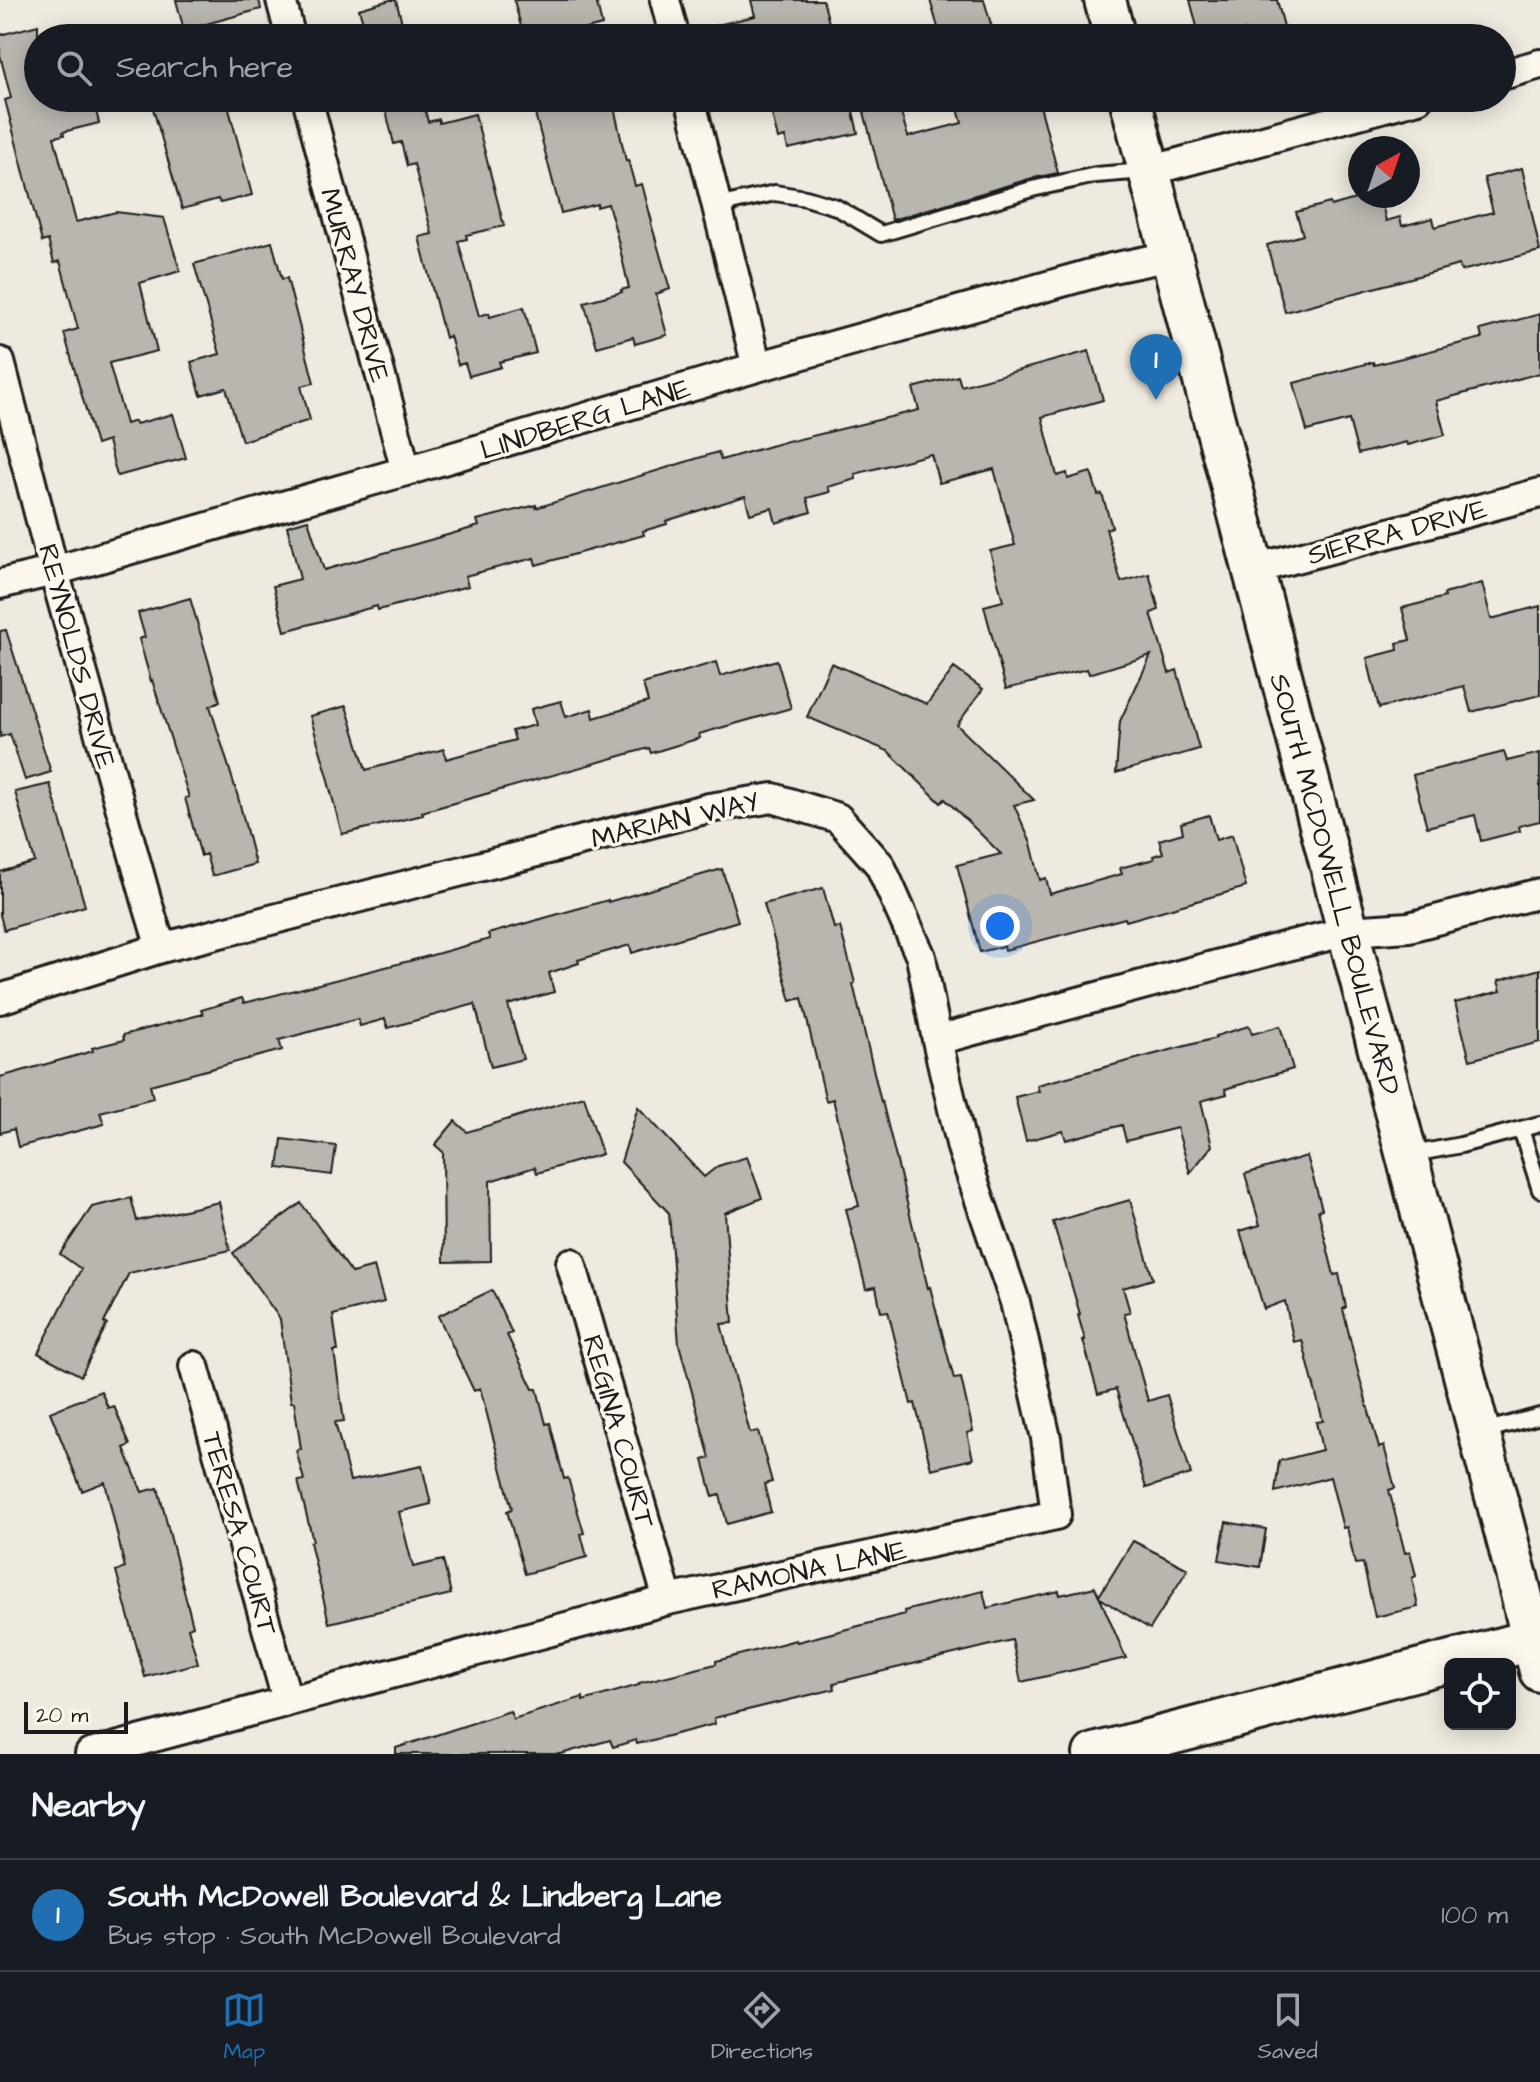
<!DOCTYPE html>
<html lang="en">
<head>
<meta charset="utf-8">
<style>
	:root { --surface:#171b24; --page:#20242c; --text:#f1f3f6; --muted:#9ea1a6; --line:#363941; --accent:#1f6fb2 }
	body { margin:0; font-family:"Architects Daughter",sans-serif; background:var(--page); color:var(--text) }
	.controls { position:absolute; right:24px; bottom:24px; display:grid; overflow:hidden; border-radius:12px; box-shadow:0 4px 20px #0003 }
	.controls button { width:72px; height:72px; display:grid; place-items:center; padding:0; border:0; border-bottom:2px solid var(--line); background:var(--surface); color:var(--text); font:40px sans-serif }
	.compass { position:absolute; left:1348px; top:136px; width:72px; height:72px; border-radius:50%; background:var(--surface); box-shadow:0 4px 20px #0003; rotate:40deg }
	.scale { position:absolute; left:24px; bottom:20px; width:104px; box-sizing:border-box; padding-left:8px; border:4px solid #1c1c1c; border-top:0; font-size:22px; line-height:28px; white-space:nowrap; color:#1c1c1c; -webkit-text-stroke:6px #fbf7ec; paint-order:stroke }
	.you { position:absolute; left:1000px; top:926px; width:28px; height:28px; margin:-20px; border:6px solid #fff; border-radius:50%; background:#1a73e8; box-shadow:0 0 0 12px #1a73e833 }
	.badge { display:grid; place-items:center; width:52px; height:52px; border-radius:50%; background:var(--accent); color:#fff; font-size:26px; font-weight:700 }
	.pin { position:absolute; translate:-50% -66px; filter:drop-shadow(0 2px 4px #0008) }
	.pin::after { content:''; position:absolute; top:42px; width:28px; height:24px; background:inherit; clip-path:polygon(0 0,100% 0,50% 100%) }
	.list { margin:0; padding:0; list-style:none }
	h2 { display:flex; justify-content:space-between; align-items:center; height:104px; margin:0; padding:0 32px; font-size:34px }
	h2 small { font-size:26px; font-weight:400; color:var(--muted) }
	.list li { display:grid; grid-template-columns:52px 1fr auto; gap:24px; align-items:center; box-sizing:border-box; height:112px; padding:0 32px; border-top:2px solid var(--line) }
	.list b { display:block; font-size:30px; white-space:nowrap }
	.list p { margin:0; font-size:26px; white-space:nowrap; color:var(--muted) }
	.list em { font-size:26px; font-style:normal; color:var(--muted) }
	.icon { flex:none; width:44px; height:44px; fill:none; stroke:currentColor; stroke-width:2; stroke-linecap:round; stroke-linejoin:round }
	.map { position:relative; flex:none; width:1540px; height:1754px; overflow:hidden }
	.search { position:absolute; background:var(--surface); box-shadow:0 4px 20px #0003; left:24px; right:24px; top:24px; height:88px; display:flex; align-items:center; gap:20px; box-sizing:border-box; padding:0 28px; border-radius:44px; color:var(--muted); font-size:30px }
	.sheet { height:216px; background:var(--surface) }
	nav { display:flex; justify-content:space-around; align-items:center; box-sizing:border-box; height:112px; border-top:2px solid var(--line); background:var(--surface); font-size:22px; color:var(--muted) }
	nav a { display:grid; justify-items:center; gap:4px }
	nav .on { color:var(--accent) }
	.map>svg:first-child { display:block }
	.building { fill:#b9b6af; stroke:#1c1c1c; stroke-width:2 }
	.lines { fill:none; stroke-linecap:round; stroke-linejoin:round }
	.service-casing { stroke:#1c1c1c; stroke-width:20 }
	.minor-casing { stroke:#1c1c1c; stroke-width:34 }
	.secondary-casing { stroke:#1c1c1c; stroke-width:46 }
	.service { stroke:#fbf7ec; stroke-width:14 }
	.minor { stroke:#fbf7ec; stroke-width:28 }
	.secondary { stroke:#fbf7ec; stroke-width:40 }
	.labels { text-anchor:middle; stroke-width:7; stroke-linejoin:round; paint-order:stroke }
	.street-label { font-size:28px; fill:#1c1c1c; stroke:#fbf7ec }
</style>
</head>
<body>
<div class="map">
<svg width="1540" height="1754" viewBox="0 0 1540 1754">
	<rect width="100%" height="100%" fill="#eeeadf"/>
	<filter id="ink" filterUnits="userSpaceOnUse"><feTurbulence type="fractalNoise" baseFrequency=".0125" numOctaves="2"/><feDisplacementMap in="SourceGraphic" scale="16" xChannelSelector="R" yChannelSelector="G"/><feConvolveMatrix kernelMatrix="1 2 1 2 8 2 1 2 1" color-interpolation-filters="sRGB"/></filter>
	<g filter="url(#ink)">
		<!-- building -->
		<path class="building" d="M176,0H259L261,9L184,30Z
			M390,0H396L406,38H368L359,9Z
			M514,0H596L602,25L567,34L566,32L542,38H524Z
			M751,0H823L833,38H706L705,28L755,16Z
			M930,0H984L995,38H941Z
			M1190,0H1277L1287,38H1248L1246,30L1216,38H1200Z
			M38,25V98H93L99,123L63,132L64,135L54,137L76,222L116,212L164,218L180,271L140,283L157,351L109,363L126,424L135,421L136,424L173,414L186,458L117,476L108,441L96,445L64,333L78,329L60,261L54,263L48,240L42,242L5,100L11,98L0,55V35Z
			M150,98H226L252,195L220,203L218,199L182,209Z
			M405,98H422L428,122L439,119V123L475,114L504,226L466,235L467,239L458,241L479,316L489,313L490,317L524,307L536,353L499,362L501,367L469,376L465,363L458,365L450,336L445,338L419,237L432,234L414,164L407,166L401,142L394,144L384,103Z
			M531,98H612L626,161L628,160L635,186L642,184L652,222L651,223L670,289L656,294L667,335L635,344L633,337L597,347L584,302L622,292L621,290L629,288L616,232L608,204L597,207V204L561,213Z
			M768,98H850L858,133L788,149L785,137L778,139Z
			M955,98H1038L1058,173L1029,179L892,220L864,112L898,102L908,137L962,123Z
			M1522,168L1540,251L1461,271L1459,265L1285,312L1267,245L1303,235L1296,212L1330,203L1331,206L1366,196H1380L1386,221L1400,217L1402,226L1433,218L1435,227L1493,212L1484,178Z
			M272,242L282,279L287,278L314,383L301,386L310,420L242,441L226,388L201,395L191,362L220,354L194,264Z
			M1540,314V373L1436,401L1445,435L1408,445L1407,442L1358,454L1349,420L1307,431L1294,383L1373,362L1374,365L1482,338L1480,330Z
			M1089,351L1103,400L1042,417L1057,476L1067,473L1068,479L1091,472L1098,495L1102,494L1112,527L1106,529L1121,582L1149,574L1159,610L1151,613L1169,673L1177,670L1199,749L1116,773L1120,721L1151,655L1089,674L1087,669L1006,689L984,606L1003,601L990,551L1015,545L994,469L939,483L931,454L855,474L856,479L828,487L830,492L807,498L811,512L776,523L772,508L750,514L745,496L666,521L667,524L643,531L644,535L536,565L534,558L465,576L468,586L378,610L377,606L285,631L273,586L300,579L287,526L308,520L324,570L479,526L477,520L536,505V508L718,452L721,460L791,440L792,441L919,410L913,388L958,376L961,386Z
			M1482,583L1491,619L1540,606V695L1471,712L1464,686L1379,708L1367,658L1398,650L1397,643L1410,640L1402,608L1445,597L1444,594Z
			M190,598L220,701L210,706L238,797L255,864L212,876L206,854L201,856L185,798L189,797L152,680L151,681L139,639L145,637L138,613Z
			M6,630L51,772L25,780L10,734L0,737V631Z
			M777,660L791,708L699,734L700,738L651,753L649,748L422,812L423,815L342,834L328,781L329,780L310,716L346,706L366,770L444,749L446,759L515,740L512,731L535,725L531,709L561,701L566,717L592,709L594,718L648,702L643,684L716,662L720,676Z
			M831,663L927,704L954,668L983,689L957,725L1034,800L1014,805L1031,843L1040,880L1046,878L1050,894L1122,874L1120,868L1154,859L1153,856L1163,853L1159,840L1183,833L1181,823L1209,815L1216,840L1232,835L1246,887L1126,921L1125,918L1005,950L1004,946L980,952L957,865L1001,854L945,799L941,803L888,751L807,717Z
			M1504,752L1507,761L1540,753V821L1519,826L1520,831L1481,841L1475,815L1427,827L1413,775Z
			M50,784L85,906L4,930L0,915V872L35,862L15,792Z
			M722,869L738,921L632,953L630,945L578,960L579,963L549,973L554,992L508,1005L523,1059L491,1067L475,1004L388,1028L385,1019L360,1026L358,1019L279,1040L282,1050L150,1085L153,1098L100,1112L104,1124L18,1147L14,1129L0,1133V1077L93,1051L92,1048L124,1040L123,1035L203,1014L201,1010L242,998L244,1003L425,957L490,939L488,934L608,900V902Z
			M823,888L834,928L840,927L855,983L853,984L881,1102L882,1101L928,1288L930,1287L954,1379L961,1378L973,1431L967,1433L973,1459L931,1469L915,1403L911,1404L888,1311L881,1312L876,1287L866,1289L846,1209L859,1206L833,1099L826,1101L802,998L791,1001L764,904Z
			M1540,969V1042L1470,1060L1455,1003L1501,991L1498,981Z
			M1249,1026L1252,1034L1280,1026L1293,1069L1225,1089L1227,1094L1201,1101L1212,1146L1190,1173L1177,1128L1126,1141L1122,1125L1066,1140L1063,1131L1026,1141L1015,1097L1039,1091L1037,1085L1216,1038L1215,1036Z
			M584,1096L602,1154L537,1173L535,1167L490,1181L491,1261L444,1262L443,1152L435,1145L455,1121L467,1132Z
			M638,1107L704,1177L718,1166L747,1157L762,1198L725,1213L733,1323L721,1324L750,1433L758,1431L772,1482L764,1484L771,1512L727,1524L720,1495L713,1497L703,1460L710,1458L679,1344L669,1213L621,1162Z
			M282,1139L336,1146L332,1175L278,1168Z
			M1307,1156L1322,1209L1318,1210L1334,1275L1339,1274L1346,1307L1343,1309L1357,1368L1379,1448L1384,1446L1395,1488L1389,1490L1405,1553L1410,1551L1416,1576L1412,1578L1418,1607L1375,1617L1363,1563L1355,1564L1347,1527L1343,1528L1330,1477L1275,1492L1279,1461L1322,1450L1316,1422L1323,1421L1302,1340L1294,1342L1285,1301L1264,1309L1240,1231L1260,1225L1245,1174Z
			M131,1198L137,1221L219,1202L230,1250L129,1273L104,1323L107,1324L81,1376L38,1353L81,1269L60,1254L92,1207Z
			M1130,1200L1153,1279L1123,1288L1130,1312L1124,1313L1148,1401L1167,1395L1191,1474L1146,1488L1116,1389L1098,1394L1083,1340H1085L1078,1315L1080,1314L1053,1222Z
			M301,1203L352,1273L374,1267L384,1302L333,1315L338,1351H334L344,1421L335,1422L350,1481L422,1466L431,1504L399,1512L413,1567L443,1560L451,1594L329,1623L310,1542L313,1541L298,1481L304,1480L296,1450L301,1449L294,1402H291L280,1319L233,1253Z
			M492,1290L512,1333L507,1335L533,1389H537L546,1424L550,1423L564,1479L568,1478L584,1533L581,1534L587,1557L525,1574L507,1511L512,1509L480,1388L474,1391L438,1316Z
			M101,1391L108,1408L114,1406L130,1445L124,1448L142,1492L158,1488L193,1626L188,1628L198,1663L145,1677L116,1571L125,1568L105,1482L82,1491L50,1412Z
			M1226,1522L1266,1529L1260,1567L1219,1560Z
			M1133,1541L1188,1569L1150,1629L1100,1598L1126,1658L1021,1682L1012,1640L834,1683L835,1689L714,1718L715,1724L637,1744L636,1740L613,1747L610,1740L561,1754H396V1748L510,1711L513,1719L583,1697V1701L639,1685V1683L716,1664V1661L796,1640L797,1642L905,1614L904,1611L983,1591L987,1608L1059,1591L1060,1595L1095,1587L1099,1596Z"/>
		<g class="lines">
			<defs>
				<path id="service" d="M717,206L775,193L806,198L836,207L881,234L1032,189L1096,175L1145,171
					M1521,1129L1540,1190
					M1408,1155L1461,1145L1540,1124
					M1480,1432L1540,1416"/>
				<path id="minor" d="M281,0L291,38
					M665,0L675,38
					M1502,75L1540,64
					M307,98L406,471
					M690,98L757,367
					M1149,171L1418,98
					M0,362L54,571L147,902L161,948
					M1254,569L1540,493
					M0,584L54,571L406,471L757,367L1112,268L1171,256
					M0,999L161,948L709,808L773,798L838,818L880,865L921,957L937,1040L962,1148L1015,1302L1046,1438L1056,1515L668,1600L90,1754
					M937,1040L1291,945L1348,931L1409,927L1540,893
					M571,1263L668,1600
					M194,1366L287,1700"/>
				<path id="secondary" d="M1105,0L1115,38
					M1130,98L1517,1577L1540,1671
					M1094,1754L1540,1638"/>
			</defs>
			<!-- service casing -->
			<use href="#service" class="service-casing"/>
			<!-- minor casing -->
			<use href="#minor" class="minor-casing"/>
			<!-- secondary casing -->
			<use href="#secondary" class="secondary-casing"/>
			<!-- service -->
			<use href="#service" class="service"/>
			<!-- minor -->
			<use href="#minor" class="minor"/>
			<!-- secondary -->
			<use href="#secondary" class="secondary"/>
		</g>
	</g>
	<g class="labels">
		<!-- street labels -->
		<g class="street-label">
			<text transform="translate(356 285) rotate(75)" y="10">MURRAY DRIVE</text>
			<text transform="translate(585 418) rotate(-17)" y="10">LINDBERG LANE</text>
			<text transform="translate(1397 531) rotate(-15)" y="10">SIERRA DRIVE</text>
			<text transform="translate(78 656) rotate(75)" y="10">REYNOLDS DRIVE</text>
			<text transform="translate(675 819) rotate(-13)" y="10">MARIAN WAY</text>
			<text transform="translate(1336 884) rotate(75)" y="10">SOUTH MCDOWELL BOULEVARD</text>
			<text transform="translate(620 1431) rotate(74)" y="10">REGINA COURT</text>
			<text transform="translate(241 1533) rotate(74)" y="10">TERESA COURT</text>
			<text transform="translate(809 1569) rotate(-12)" y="10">RAMONA LANE</text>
		</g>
	</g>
</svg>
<div class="controls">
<button><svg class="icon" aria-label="locate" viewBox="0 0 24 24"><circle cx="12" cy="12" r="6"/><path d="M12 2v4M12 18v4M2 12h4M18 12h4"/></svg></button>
</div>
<svg class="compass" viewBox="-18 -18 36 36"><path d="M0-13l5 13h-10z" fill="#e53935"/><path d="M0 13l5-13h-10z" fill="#9ea1a6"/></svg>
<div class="scale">20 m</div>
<div class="you"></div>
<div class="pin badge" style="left:1156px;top:400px">1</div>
<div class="search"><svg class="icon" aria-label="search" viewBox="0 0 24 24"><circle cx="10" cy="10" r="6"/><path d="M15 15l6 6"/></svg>Search here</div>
</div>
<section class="sheet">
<h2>Nearby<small></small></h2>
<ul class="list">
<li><span class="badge">1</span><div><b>South McDowell Boulevard &amp; Lindberg Lane</b><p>Bus stop · South McDowell Boulevard</p></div><em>100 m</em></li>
</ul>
</section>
<nav>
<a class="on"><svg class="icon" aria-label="map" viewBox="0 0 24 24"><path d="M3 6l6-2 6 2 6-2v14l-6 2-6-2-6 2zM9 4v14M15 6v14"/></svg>Map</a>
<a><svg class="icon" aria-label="directions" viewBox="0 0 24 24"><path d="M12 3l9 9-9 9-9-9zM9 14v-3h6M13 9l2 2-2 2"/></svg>Directions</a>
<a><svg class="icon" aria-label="saved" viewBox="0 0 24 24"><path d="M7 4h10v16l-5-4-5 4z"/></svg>Saved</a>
</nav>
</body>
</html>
